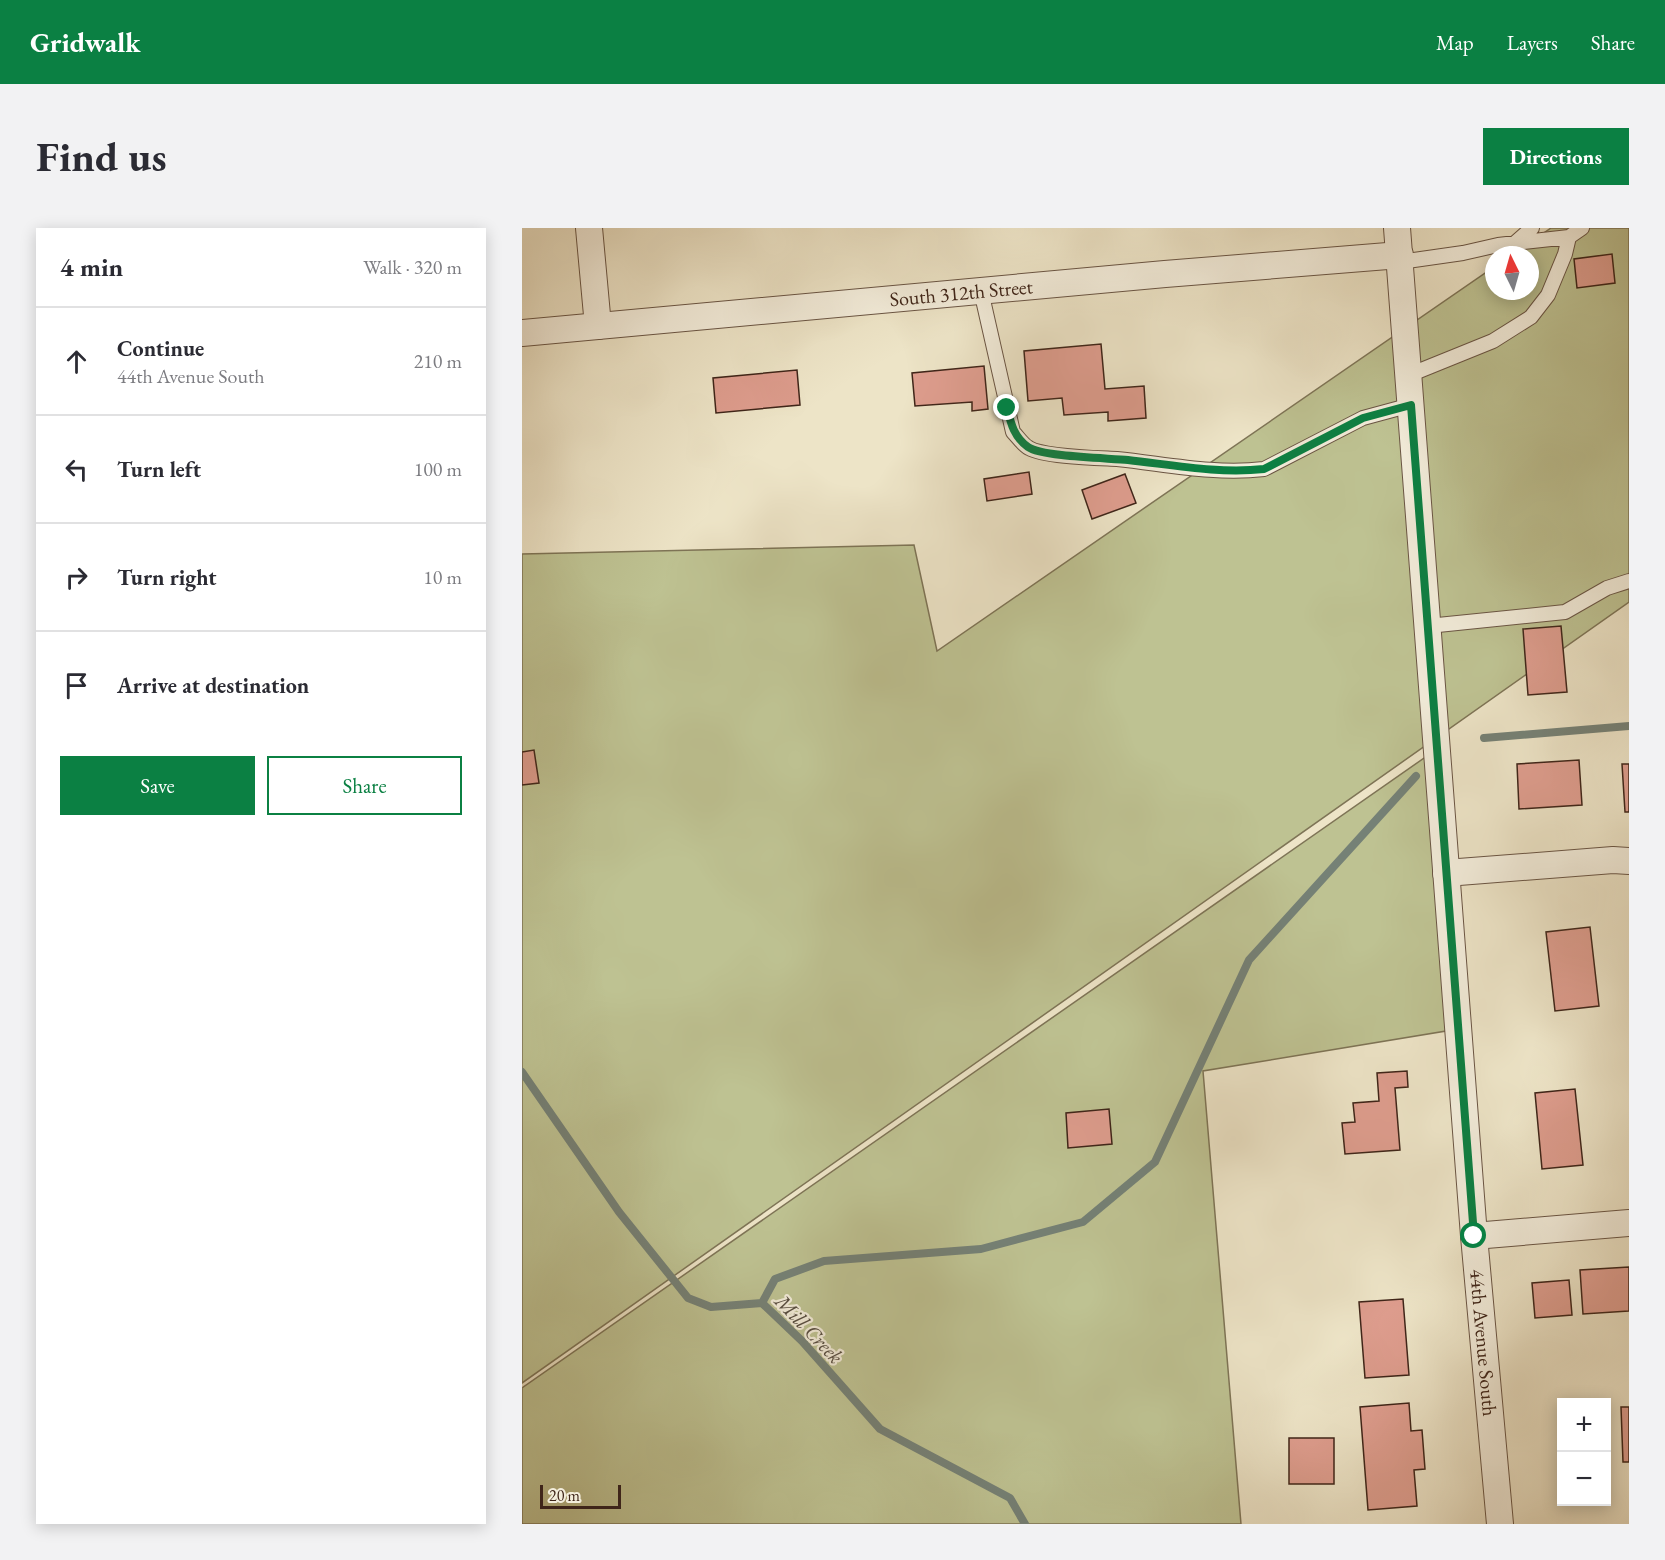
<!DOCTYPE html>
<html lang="en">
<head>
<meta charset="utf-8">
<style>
	:root { --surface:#fff; --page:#f2f2f3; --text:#2b2b33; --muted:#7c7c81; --line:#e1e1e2; --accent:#0b8043 }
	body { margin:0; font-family:"EB Garamond",serif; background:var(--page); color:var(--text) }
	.controls { position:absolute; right:18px; bottom:18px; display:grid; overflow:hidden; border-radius:0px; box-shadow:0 3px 15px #0003 }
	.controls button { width:54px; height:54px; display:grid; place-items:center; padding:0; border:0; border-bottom:2px solid var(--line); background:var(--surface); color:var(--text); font:30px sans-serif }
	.compass { position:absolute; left:963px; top:18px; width:54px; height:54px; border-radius:50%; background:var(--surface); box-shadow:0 3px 15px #0003; rotate:355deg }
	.scale { position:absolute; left:18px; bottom:15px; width:81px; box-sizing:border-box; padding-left:6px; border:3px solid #3f2519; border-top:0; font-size:16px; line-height:21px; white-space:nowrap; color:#3f2519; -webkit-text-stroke:4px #f3eddb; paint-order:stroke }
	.stop { position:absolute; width:18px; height:18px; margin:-14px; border:4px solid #0b8043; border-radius:50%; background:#fff }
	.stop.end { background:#0b8043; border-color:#fff; box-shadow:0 2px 6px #0008 }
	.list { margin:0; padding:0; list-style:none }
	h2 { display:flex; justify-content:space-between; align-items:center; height:78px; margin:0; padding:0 24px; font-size:26px }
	h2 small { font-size:20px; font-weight:400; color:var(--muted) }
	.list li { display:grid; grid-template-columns:39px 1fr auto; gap:18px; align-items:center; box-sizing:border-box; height:108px; padding:0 24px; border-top:2px solid var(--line) }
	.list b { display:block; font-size:22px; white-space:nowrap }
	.list p { margin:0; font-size:20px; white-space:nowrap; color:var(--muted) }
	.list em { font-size:20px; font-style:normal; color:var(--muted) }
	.actions { display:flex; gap:12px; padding:18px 24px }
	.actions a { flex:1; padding:14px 0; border:2px solid var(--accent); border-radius:0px; text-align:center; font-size:21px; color:var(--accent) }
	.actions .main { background:var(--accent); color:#fff }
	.icon { flex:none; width:33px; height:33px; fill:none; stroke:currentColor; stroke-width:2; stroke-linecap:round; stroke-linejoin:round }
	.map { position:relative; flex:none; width:1107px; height:1296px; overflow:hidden; border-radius:0px }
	header { display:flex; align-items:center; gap:36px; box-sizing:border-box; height:84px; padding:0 30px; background:var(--accent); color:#fff }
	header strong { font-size:28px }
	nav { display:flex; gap:33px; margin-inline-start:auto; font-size:21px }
	.intro { display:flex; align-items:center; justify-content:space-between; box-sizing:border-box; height:144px; padding:0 36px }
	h1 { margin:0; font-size:42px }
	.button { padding:15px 27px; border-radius:0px; background:var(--accent); color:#fff; font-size:21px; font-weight:700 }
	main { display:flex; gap:36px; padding:0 36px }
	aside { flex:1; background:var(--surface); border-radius:0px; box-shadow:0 3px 15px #0003 }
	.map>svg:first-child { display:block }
	.green { fill:#bec292; stroke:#7e7456; stroke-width:1.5 }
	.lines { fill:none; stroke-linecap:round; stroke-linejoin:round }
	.stream { stroke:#758176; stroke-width:8 }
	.building { fill:#de9d8e; stroke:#3f2519; stroke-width:1.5 }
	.service-casing { stroke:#6a5544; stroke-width:16 }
	.minor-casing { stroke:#6a5544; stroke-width:28 }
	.service { stroke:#f3eddb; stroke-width:14 }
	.minor { stroke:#f3eddb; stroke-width:26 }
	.route { stroke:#0b8043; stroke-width:8 }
	.labels { text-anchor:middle; stroke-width:4.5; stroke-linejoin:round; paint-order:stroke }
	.street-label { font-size:20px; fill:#3f2519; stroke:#f3eddb }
	.water-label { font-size:21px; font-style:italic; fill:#564c40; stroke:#f3eddb }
</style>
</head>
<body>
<header>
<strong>Gridwalk</strong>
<nav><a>Map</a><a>Layers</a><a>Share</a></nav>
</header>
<div class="intro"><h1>Find us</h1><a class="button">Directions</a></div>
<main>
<aside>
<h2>4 min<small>Walk · 320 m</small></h2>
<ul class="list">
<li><svg class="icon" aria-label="ahead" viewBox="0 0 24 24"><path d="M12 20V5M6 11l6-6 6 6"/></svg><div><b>Continue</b><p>44th Avenue South</p></div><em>210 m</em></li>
<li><svg class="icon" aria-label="left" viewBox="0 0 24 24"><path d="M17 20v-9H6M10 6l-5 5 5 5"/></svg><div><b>Turn left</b></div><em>100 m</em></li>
<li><svg class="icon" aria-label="right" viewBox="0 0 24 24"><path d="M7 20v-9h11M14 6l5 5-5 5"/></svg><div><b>Turn right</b></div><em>10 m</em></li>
<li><svg class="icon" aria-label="arrive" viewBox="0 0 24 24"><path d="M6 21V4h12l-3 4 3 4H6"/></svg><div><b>Arrive at destination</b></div></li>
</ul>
<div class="actions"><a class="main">Save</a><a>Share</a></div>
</aside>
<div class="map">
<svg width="1107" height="1296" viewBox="0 0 1107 1296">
	<rect width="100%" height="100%" fill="#ede4c7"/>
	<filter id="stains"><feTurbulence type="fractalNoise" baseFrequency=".00333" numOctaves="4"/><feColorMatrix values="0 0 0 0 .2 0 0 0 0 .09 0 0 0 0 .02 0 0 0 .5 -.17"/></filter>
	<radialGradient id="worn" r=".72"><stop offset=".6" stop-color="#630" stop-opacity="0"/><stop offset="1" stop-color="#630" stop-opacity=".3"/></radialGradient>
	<!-- green -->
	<path class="green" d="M1029,0H1107V374L0,1155V326L392,317L415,423L972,39V63H1008V27H990Z
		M915,521L936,801L681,843L719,1296H0V1160Z"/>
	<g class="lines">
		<!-- stream -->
		<path class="stream" d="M962,510L1107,498
			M0,844L97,984L166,1070L189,1079L240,1075L280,1113L358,1201L488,1270L503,1296
			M240,1075L253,1051L302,1033L459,1021L561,994L633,934L727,732L894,548"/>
	</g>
	<!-- building -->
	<path class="building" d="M1090,26L1093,55L1055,60L1052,31Z
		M579,116L583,161L622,158L624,190L586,193V184L542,187L540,170L506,173L502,123Z
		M462,138L466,181L450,183V174L393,178L390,145Z
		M275,142L278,177L194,185L191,150Z
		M507,244L510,266L465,273L462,251Z
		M603,246L614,275L570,291L560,262Z
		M1039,398L1045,464L1006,467L1001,401Z
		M12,522L17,555L0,557V524Z
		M1057,532L1060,577L997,581L995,536Z
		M1100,536H1107V584H1103Z
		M1068,699L1077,778L1033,783L1024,704Z
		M885,843L886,859L873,860L878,922L823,926L820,895L833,894L831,875L857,873L855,845Z
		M1053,861L1061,937L1020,941L1013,865Z
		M587,881L590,916L546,920L544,885Z
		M1107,1039V1083L1061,1086L1058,1042Z
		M1047,1052L1050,1087L1013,1090L1010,1055Z
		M881,1071L887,1147L843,1150L837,1074Z
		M887,1175L889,1203L900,1202L903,1241L892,1242L895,1278L846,1282L838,1179Z
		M1099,1179H1107V1234H1101Z
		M767,1210H812V1256H767Z"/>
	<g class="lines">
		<defs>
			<path id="service" d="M993,15L1010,0
				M878,34L941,25L976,17L1047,9
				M459,63L491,204C496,209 501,217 507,220C522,229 576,230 595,231C644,236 693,247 742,241L841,190L889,177
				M887,147L971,113L1009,89L1026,67L1043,26L1047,9L1060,0
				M906,398L1043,384L1085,360L1107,353"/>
			<g id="minor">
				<path d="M67,0L76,98"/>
				<path id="s1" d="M875,0L952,1008L978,1296"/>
				<path id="s2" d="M0,105L643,46L878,27"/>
				<path d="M924,645L1091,632L1107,633"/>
				<path d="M952,1008L1107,995"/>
			</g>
		</defs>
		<!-- service casing -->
		<use href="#service" class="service-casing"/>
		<!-- minor casing -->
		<use href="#minor" class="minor-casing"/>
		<!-- service -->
		<use href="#service" class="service"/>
		<!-- minor -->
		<use href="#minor" class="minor"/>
	</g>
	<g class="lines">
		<!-- route -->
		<path class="route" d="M485,180C489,196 492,209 506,219C520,229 586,230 606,232C651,237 697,246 742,241L841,190L889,177L952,1008"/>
	</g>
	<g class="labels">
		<!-- street labels -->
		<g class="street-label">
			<text dy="7" stroke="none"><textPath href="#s2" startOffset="441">South 312th Street</textPath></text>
			<text dy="7" stroke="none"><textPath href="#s1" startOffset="1118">44th Avenue South</textPath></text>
		</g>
		<!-- water labels -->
		<g class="water-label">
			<text transform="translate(287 1101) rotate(46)" y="7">Mill Creek</text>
		</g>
	</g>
	<rect width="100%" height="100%" filter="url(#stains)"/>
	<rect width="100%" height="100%" fill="url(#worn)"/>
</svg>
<div class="controls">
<button>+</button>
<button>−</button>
</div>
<svg class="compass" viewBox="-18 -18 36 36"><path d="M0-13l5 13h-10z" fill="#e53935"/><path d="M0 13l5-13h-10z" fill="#7c7c81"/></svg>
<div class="scale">20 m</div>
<div class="stop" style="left:952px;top:1008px"></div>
<div class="stop end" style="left:485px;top:180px"></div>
</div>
</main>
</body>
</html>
